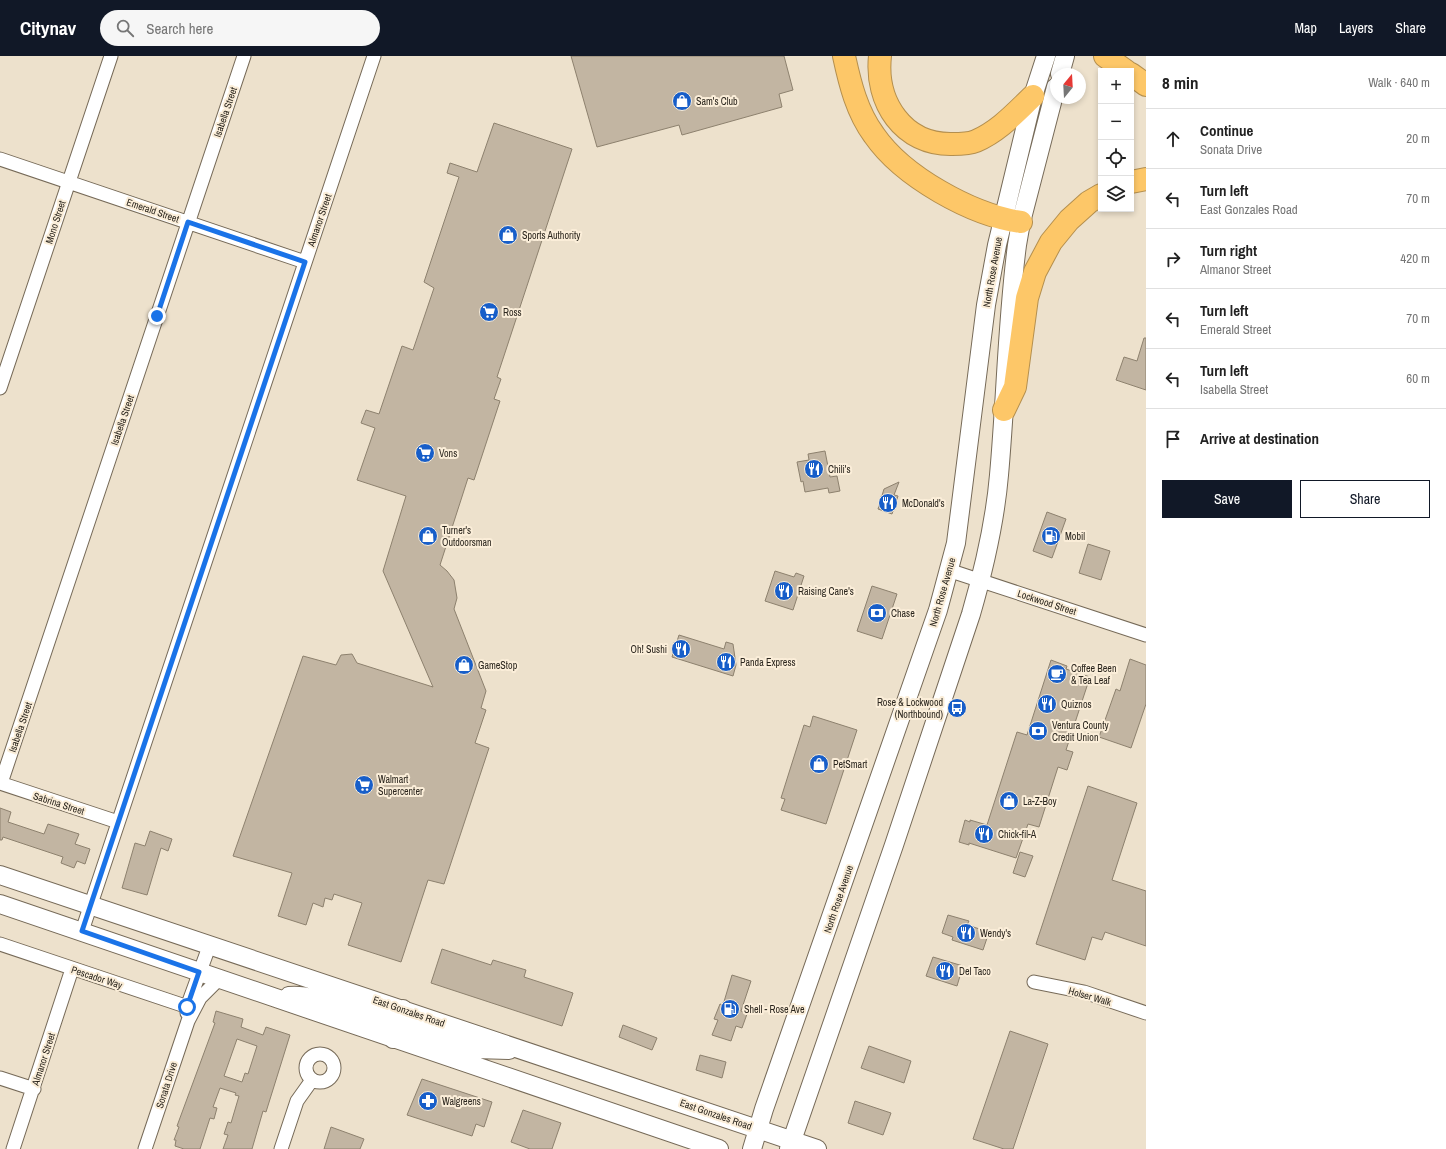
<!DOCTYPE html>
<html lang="en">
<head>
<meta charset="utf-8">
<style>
	:root { --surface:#fff; --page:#f6f6f6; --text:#222; --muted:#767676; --line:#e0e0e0; --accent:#111827 }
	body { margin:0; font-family:"Archivo Narrow",sans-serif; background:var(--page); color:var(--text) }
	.controls { position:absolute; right:12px; top:12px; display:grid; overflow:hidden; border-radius:0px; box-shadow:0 2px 6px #0003 }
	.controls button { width:36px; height:36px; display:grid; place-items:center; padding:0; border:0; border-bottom:1px solid var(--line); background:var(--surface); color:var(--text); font:20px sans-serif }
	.compass { position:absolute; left:1050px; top:12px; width:36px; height:36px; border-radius:50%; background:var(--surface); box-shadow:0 2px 6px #0003; rotate:18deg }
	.stop { position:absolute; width:12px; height:12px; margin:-9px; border:3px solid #1a73e8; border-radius:50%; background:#fff }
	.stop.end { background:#1a73e8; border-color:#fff; box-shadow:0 1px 4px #0008 }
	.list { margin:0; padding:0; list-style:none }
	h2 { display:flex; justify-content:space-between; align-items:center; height:52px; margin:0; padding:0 16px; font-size:17px }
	h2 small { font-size:13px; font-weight:400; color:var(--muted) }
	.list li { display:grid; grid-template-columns:26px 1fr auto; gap:12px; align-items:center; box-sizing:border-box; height:60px; padding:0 16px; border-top:1px solid var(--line) }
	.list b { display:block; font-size:15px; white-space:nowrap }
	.list p { margin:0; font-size:13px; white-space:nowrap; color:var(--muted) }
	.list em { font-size:13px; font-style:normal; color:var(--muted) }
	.actions { display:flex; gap:8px; padding:12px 16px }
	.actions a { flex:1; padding:9px 0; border:1px solid var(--accent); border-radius:0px; text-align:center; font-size:14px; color:var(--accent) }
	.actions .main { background:var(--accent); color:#fff }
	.icon { flex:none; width:22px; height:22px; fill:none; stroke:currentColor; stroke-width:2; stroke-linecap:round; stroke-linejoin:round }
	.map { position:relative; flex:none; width:1146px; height:1093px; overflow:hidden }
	header { display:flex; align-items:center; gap:24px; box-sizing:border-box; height:56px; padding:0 20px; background:var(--accent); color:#fff }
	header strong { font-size:19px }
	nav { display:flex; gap:22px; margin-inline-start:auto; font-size:14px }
	.search { width:280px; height:36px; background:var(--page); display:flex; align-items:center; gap:10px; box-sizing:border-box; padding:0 14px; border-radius:22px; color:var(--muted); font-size:15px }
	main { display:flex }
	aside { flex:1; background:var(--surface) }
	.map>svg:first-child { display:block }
	.building { fill:#c2b5a2; stroke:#8d816e; fill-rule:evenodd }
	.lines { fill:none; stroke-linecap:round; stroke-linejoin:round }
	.minor-casing { stroke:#766a58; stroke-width:15 }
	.secondary-casing { stroke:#766a58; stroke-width:20 }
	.motorway-casing { stroke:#b48f4e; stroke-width:24 }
	.minor { stroke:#fff; stroke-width:13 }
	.secondary { stroke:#fff; stroke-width:18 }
	.motorway { stroke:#fdc768; stroke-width:22 }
	.route { stroke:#1a73e8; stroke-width:5 }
	.labels { text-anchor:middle; stroke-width:4; stroke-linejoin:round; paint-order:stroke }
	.poi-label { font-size:10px; fill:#2b261e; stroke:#fbeed9; text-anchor:start }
	.street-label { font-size:10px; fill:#2b261e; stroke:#fbeed9 }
</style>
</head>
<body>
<header>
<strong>Citynav</strong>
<div class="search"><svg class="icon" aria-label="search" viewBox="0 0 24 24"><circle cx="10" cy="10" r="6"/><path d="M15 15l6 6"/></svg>Search here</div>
<nav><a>Map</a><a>Layers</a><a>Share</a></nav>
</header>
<main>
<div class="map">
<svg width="1146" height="1093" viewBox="0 0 1146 1093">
	<rect width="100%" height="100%" fill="#ede1cc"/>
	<!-- building -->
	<path class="building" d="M571,0H784L793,34L779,38L782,51L682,79L679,69L597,91Z
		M494,67L572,93L497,321L501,323L494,343L500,345L474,424L468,422L440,509L447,515L454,524L457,542L454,553L486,635L481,652L486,654L475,687L489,692L444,828L428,824L401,906L348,889L362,847L334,838L332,844L325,842L323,851L313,847L306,869L278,860L292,817L233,800L303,600L336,609L341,599L352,598L357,607L433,631L383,515L406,440L357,424L375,372L361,367L366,354L379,358L402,290L413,294L434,232L424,226L459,121L447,117L450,107L477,116Z
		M1144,282H1146V334L1116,324L1124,301L1137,305Z
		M825,395L830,421L837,420L840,435L829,437L828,432L805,436L803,425L801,426L797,406L809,404L808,398Z
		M899,426L894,439L898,440L892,458L878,453L884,433Z
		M1047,456L1066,463L1052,502L1033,495Z
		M1088,488L1110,495L1101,524L1079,517Z
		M775,515L794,521L796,517L804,520L793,554L765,545Z
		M872,530L897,538L882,583L857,575Z
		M679,579L724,593L726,586L733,588L736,609L733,620L672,601Z
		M1130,603L1146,609V648L1131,692L1099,681L1116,633L1120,635Z
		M1051,604L1067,610L1066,613L1090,621L1066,694L1073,696L1067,714L1058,711L1039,771L1028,768L1016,802L969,787V789L959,786L965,764L970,766V764L987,769L1017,676L1027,679Z
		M813,660L857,674L826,768L781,754L785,743L781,742L804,669L810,671Z
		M1088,730L1137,747L1112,824L1146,835V890L1105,876L1102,884L1092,881L1085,904L1036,888Z
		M0,752L11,756L8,766L44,778L48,768L79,778L75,788L90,793L85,808L77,805L74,812L61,807L63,801L3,781L2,784H0Z
		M150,775L172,783L168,795L161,792L147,839L122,832L135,787L145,790Z
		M1020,796L1033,800L1025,821L1013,817Z
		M948,859L969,865L967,869L989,876L983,894L952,884L953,881L942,877Z
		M442,893L491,909L493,904L526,914L524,921L573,937L562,970L431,927Z
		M933,901L963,910L957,930L926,920Z
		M732,919L751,925L741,955L747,958L742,972L736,970L731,985L712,979L718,964L714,963L720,948L723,949Z
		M216,955L243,963L241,971L263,979L266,971L290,979L266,1056L263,1055L252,1093H223L228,1079L224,1078L228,1066L231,1067L239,1040L235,1039L236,1037L220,1032L213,1051L217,1052L214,1063L210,1062L200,1093H184L175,1090L176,1084H174L179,1071L177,1070L215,967L213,966ZM237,983L257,990L248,1018L245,1017L242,1026L224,1020Z
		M623,969L657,982L652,994L619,981Z
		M1010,975L1048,988L1013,1093H1004L973,1083Z
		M869,990L911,1005L904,1027L861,1012Z
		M700,999L726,1006L722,1022L696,1014Z
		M422,1023L492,1046L484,1071L476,1068L472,1080L407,1059Z
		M855,1045L891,1057L883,1079L848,1067Z
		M523,1054L561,1067L552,1093H530L511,1086Z
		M331,1071L364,1083L360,1093H324Z"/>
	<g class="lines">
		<defs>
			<path id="minor" d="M0,103L305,206
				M0,332L111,0
				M948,514L1146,579
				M0,727L118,766
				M1,727L244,0
				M82,875L374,0
				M0,888L194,953
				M1034,926L1084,936L1146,957
				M187,957V951L210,888
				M306 1012a14 14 0 1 1 28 0a14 14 0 1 1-28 0Z
				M0,1022L34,1033
				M13,1093L72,913
				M145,1093L188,965L200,942L219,923
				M281,1093L297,1045L312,1024"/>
			<path id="secondary" d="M1060,18L1065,0
				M0,819L817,1093
				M0,848L719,1093
				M289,940C320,936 375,969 396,962C400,961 402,956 403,953
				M393,983L397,975L404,972L475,993L509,994
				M752,1093L764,1053L938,554L956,487L986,249L997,189L1033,40L1046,0
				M789,1093L894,789L971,558C984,513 995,466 999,419C1006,342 1007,265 1017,189L1021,166L1056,31"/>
			<path id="motorway" d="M844,0C850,28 857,56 874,79C903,121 972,159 1021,166
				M880,0C875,46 903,89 952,88C960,88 969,88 976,85C999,75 1015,57 1033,40
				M1105,0L1126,15
				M1131,18L1146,29
				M1131,126L1146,123
				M1004,354L1015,331L1027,242L1035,216L1051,186L1069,164L1089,146L1101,139"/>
		</defs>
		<!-- minor casing -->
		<use href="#minor" class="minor-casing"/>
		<!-- secondary casing -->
		<use href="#secondary" class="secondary-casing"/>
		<!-- motorway casing -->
		<use href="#motorway" class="motorway-casing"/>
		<!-- minor -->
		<use href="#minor" class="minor"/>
		<!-- secondary -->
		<use href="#secondary" class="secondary"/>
		<!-- motorway -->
		<use href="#motorway" class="motorway"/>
	</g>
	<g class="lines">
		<!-- route -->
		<path class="route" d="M157,260L188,166L305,206L82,875L199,916L187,951"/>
	</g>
	<!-- icons -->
	<defs>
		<symbol id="shop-disc" viewBox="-11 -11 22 22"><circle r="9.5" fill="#175ec9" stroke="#fbeed9"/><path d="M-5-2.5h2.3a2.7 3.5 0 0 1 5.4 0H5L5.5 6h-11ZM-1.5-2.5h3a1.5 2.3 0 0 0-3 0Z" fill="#fff"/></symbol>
		<symbol id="supermarket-disc" viewBox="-11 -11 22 22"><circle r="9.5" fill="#175ec9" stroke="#fbeed9"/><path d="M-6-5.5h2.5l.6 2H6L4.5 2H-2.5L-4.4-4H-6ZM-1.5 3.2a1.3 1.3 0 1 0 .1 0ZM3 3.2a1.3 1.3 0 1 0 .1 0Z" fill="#fff"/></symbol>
		<symbol id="restaurant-disc" viewBox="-11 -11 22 22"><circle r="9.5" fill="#175ec9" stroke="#fbeed9"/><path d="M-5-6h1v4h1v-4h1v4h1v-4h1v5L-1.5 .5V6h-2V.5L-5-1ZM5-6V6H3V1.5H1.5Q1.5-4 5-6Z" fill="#fff"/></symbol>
		<symbol id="fuel-disc" viewBox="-11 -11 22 22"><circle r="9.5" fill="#175ec9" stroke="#fbeed9"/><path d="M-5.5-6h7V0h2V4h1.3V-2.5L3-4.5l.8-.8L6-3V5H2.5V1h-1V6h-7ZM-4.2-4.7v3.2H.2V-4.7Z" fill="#fff"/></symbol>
		<symbol id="bank-disc" viewBox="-11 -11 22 22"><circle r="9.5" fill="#175ec9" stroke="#fbeed9"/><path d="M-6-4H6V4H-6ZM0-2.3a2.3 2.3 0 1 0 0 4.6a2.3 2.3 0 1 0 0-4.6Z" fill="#fff"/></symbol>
		<symbol id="cafe-disc" viewBox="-11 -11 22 22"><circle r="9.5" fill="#175ec9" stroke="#fbeed9"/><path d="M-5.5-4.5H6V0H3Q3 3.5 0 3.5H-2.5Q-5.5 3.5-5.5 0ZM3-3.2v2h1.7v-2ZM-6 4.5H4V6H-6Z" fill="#fff"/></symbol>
		<symbol id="bus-disc" viewBox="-11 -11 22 22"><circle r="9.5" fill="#175ec9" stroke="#fbeed9"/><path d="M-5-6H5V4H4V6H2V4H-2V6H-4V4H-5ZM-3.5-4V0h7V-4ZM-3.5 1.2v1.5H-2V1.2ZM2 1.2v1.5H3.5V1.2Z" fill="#fff"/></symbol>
		<symbol id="pharmacy-disc" viewBox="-11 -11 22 22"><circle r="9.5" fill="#175ec9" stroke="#fbeed9"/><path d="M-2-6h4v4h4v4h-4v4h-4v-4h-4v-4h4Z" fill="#fff"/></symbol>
	</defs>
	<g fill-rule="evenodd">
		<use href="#shop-disc" x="671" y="34" width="22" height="22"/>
		<use href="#shop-disc" x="497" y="168" width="22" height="22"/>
		<use href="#supermarket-disc" x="478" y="245" width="22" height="22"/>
		<use href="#supermarket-disc" x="414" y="386" width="22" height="22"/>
		<use href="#restaurant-disc" x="803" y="402" width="22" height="22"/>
		<use href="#restaurant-disc" x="877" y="436" width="22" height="22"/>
		<use href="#shop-disc" x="417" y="469" width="22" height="22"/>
		<use href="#fuel-disc" x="1040" y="469" width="22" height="22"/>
		<use href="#restaurant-disc" x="773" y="524" width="22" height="22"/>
		<use href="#bank-disc" x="866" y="546" width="22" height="22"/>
		<use href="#restaurant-disc" x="670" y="582" width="22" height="22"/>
		<use href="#restaurant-disc" x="715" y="595" width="22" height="22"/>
		<use href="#shop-disc" x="453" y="598" width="22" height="22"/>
		<use href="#cafe-disc" x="1046" y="607" width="22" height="22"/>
		<use href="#restaurant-disc" x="1036" y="637" width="22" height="22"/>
		<use href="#bus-disc" x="946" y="641" width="22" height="22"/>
		<use href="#bank-disc" x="1027" y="664" width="22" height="22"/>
		<use href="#shop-disc" x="808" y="697" width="22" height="22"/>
		<use href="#supermarket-disc" x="353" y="718" width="22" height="22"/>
		<use href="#shop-disc" x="998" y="734" width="22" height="22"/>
		<use href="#restaurant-disc" x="973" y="767" width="22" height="22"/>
		<use href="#restaurant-disc" x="955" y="866" width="22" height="22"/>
		<use href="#restaurant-disc" x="934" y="904" width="22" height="22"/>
		<use href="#fuel-disc" x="719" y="942" width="22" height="22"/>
		<use href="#pharmacy-disc" x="417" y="1034" width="22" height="22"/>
	</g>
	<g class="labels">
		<!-- poi labels -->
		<g class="poi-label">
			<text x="696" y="49">Sam's Club</text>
			<text x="522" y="183">Sports Authority</text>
			<text x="503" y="260">Ross</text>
			<text x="439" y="401">Vons</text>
			<text x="828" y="417">Chili's</text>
			<text x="902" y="451">McDonald's</text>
			<text x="442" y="478">Turner's<tspan x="442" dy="12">Outdoorsman</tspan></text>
			<text x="1065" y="484">Mobil</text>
			<text x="798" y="539">Raising Cane's</text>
			<text x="891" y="561">Chase</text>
			<text x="667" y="597" text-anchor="end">Oh! Sushi</text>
			<text x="740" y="610">Panda Express</text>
			<text x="478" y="613">GameStop</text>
			<text x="1071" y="616">Coffee Been<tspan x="1071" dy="12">&amp; Tea Leaf</tspan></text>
			<text x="943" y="650" text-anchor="end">Rose &amp; Lockwood<tspan x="943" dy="12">(Northbound)</tspan></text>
			<text x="1061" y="652">Quiznos</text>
			<text x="1052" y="673">Ventura County<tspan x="1052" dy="12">Credit Union</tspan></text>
			<text x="833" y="712">PetSmart</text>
			<text x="378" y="727">Walmart<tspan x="378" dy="12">Supercenter</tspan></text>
			<text x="1023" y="749">La-Z-Boy</text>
			<text x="998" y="782">Chick-fil-A</text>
			<text x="980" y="881">Wendy's</text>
			<text x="959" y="919">Del Taco</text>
			<text x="744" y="957">Shell - Rose Ave</text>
			<text x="442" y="1049">Walgreens</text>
		</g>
		<!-- street labels -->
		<g class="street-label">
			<text transform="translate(225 56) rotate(-71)" y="4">Isabella Street</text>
			<text transform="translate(153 154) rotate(19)" y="4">Emerald Street</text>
			<text transform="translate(319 164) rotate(-71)" y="4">Almanor Street</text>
			<text transform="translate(55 166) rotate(-72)" y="4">Mono Street</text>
			<text transform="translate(992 216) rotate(-80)" y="4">North Rose Avenue</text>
			<text transform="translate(122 364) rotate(-71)" y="4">Isabella Street</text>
			<text transform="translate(942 536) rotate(-74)" y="4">North Rose Avenue</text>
			<text transform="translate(1047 546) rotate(18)" y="4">Lockwood Street</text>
			<text transform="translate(20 671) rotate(-71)" y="4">Isabella Street</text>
			<text transform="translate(59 747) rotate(18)" y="4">Sabrina Street</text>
			<text transform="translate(838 843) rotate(-71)" y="4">North Rose Avenue</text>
			<text transform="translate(97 921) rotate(18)" y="4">Pescador Way</text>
			<text transform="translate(1090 940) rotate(16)" y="4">Holser Walk</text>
			<text transform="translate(409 955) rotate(19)" y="4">East Gonzales Road</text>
			<text transform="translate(43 1003) rotate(-72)" y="4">Almanor Street</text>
			<text transform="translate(166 1029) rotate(-72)" y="4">Sonata Drive</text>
			<text transform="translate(716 1058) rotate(19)" y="4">East Gonzales Road</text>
		</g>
	</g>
</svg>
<div class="controls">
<button>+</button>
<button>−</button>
<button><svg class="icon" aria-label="locate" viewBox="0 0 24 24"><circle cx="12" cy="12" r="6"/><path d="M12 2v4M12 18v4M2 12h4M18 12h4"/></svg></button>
<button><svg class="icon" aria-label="layers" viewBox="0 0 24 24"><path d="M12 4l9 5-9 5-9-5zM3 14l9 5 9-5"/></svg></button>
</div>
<svg class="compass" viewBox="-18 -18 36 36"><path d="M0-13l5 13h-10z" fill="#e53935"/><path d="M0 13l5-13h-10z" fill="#767676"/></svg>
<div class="stop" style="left:187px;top:951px"></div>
<div class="stop end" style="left:157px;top:260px"></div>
</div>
<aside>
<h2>8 min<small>Walk · 640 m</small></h2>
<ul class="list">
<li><svg class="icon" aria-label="ahead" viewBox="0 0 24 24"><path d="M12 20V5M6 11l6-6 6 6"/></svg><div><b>Continue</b><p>Sonata Drive</p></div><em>20 m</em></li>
<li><svg class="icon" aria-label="left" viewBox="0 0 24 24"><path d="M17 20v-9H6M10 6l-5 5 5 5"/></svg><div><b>Turn left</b><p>East Gonzales Road</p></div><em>70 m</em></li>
<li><svg class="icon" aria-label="right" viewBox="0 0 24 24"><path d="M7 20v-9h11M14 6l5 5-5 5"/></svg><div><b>Turn right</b><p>Almanor Street</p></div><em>420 m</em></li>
<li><svg class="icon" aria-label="left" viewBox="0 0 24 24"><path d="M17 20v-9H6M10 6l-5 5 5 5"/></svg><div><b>Turn left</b><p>Emerald Street</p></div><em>70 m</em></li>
<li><svg class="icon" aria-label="left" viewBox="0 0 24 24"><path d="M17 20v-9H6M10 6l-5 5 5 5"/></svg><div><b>Turn left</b><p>Isabella Street</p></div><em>60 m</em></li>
<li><svg class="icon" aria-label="arrive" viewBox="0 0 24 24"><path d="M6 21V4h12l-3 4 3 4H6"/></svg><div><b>Arrive at destination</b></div></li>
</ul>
<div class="actions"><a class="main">Save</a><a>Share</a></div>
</aside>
</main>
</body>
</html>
